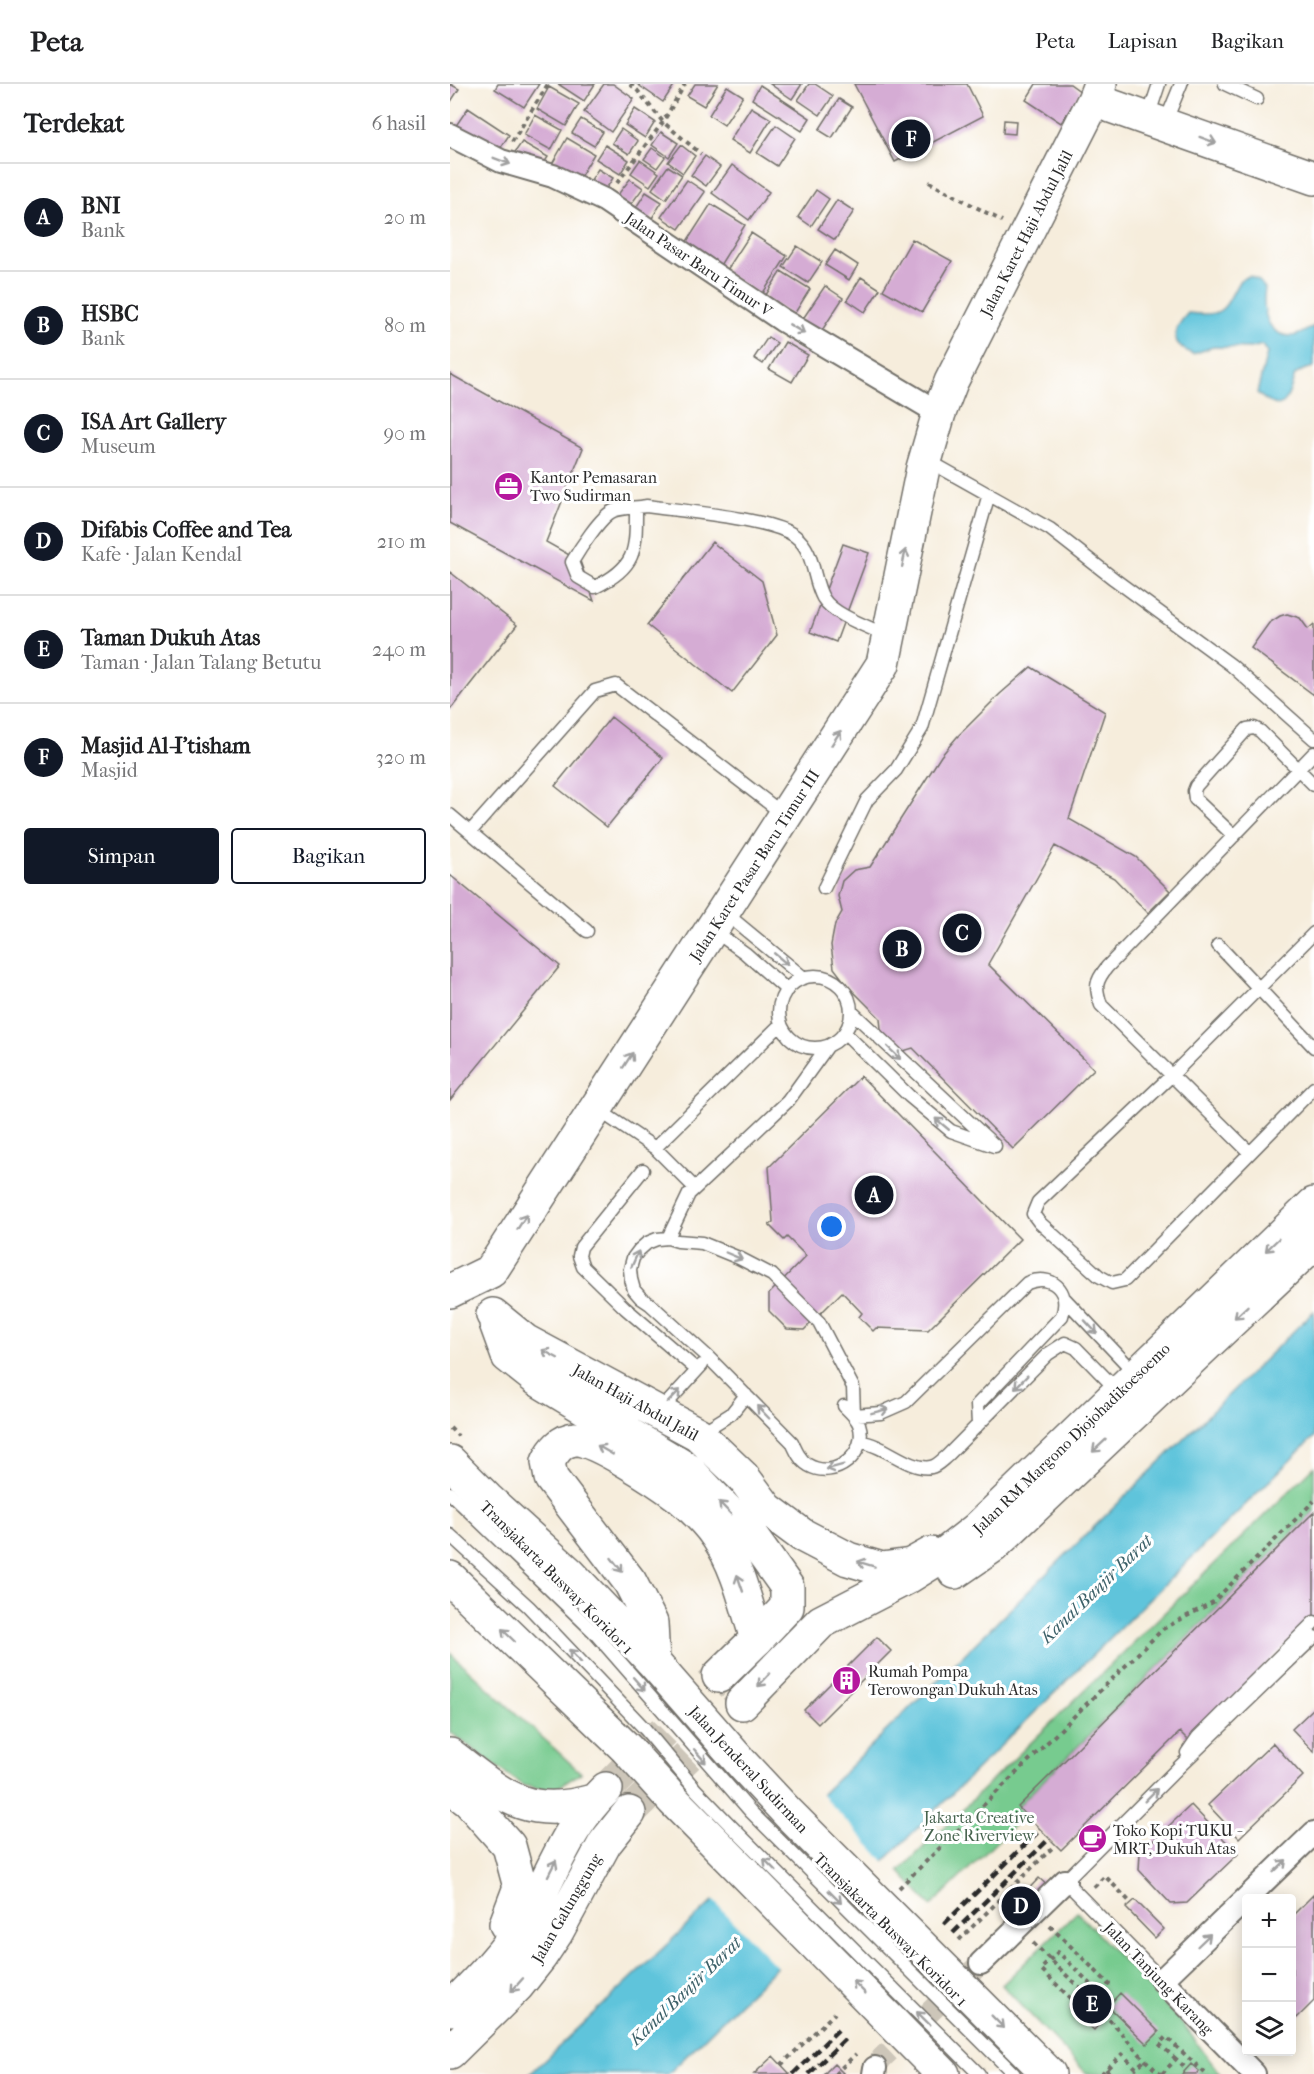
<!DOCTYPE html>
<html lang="id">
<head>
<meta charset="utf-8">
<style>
	:root { --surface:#fff; --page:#f6f6f6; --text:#202124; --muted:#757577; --line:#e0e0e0; --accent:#111827 }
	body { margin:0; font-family:"IM FELL French Canon",serif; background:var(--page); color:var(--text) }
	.controls { position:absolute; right:18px; bottom:18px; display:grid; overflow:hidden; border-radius:6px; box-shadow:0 3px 15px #0003 }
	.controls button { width:54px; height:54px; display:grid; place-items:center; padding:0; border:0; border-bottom:2px solid var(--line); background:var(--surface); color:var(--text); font:30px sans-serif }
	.you { position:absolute; left:382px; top:1143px; width:21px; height:21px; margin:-15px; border:4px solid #fff; border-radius:50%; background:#1a73e8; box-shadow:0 0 0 9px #1a73e833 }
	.badge { display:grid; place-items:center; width:39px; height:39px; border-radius:50%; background:var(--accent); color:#fff; font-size:20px; font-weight:700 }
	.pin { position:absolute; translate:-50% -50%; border:3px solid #fff; box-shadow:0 2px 6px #0006 }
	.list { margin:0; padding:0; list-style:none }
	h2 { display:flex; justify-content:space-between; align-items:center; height:78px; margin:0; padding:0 24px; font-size:26px }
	h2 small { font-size:20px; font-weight:400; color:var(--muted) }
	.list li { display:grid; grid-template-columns:39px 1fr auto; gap:18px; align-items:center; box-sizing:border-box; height:108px; padding:0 24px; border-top:2px solid var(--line) }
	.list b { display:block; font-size:22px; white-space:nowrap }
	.list p { margin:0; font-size:20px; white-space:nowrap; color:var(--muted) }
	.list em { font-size:20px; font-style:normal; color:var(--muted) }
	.actions { display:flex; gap:12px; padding:18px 24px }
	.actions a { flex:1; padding:14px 0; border:2px solid var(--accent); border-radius:6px; text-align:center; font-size:21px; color:var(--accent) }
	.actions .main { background:var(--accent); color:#fff }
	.icon { flex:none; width:33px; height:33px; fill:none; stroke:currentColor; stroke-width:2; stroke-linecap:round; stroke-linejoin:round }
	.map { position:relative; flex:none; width:864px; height:1990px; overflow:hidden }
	header { display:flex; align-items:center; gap:36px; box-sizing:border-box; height:84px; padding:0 30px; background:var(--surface); border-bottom:2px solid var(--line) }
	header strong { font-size:28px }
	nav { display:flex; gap:33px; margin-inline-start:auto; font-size:21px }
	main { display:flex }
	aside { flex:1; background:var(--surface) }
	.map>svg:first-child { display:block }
	.green { fill:#77cb8f; stroke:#517b5d; stroke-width:1.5 }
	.water { fill:#5ec4db; stroke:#447883; stroke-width:1.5 }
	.pier { fill:#f6eddc }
	.building { fill:#d5acd4 }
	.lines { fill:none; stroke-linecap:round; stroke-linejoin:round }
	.street-tunnel { stroke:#cdc6b9; stroke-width:22; stroke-dasharray:22 11; stroke-linecap:butt }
	.primary-tunnel { stroke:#cdc6b9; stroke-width:33; stroke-dasharray:33 16; stroke-linecap:butt }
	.lane-casing { stroke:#726f69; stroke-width:15 }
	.street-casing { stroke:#726f69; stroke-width:26 }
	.secondary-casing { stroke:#726f69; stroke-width:36 }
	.primary-casing { stroke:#726f69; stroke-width:36 }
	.path { stroke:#726f69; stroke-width:4; stroke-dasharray:4.5 4.5; stroke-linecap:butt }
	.lane { stroke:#fff; stroke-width:12 }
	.street { stroke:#fff; stroke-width:22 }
	.secondary { stroke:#fff; stroke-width:33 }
	.primary { stroke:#fff; stroke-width:33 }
	.rail { stroke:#2b2b2b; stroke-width:4.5; stroke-dasharray:9 4.5; stroke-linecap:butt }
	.oneway { stroke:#a0a0a0 }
	.labels { text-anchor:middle; stroke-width:6; stroke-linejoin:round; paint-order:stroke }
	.street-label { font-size:16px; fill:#2b2b2b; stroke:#fff }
	.poi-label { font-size:16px; fill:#2b2b2b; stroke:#fff; text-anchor:start }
	.park-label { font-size:16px; fill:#46634e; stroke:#fff }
	.water-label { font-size:18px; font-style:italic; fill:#3d6169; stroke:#fff }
</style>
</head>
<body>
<header>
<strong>Peta</strong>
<nav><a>Peta</a><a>Lapisan</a><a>Bagikan</a></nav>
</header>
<main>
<aside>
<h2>Terdekat<small>6 hasil</small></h2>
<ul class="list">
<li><span class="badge">A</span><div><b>BNI</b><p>Bank</p></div><em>20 m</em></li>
<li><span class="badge">B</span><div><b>HSBC</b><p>Bank</p></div><em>80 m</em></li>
<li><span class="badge">C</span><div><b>ISA Art Gallery</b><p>Museum</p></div><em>90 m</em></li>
<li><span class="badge">D</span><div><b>Difabis Coffee and Tea</b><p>Kafe · Jalan Kendal</p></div><em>210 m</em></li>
<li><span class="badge">E</span><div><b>Taman Dukuh Atas</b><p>Taman · Jalan Talang Betutu</p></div><em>240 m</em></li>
<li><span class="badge">F</span><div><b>Masjid Al-I'tisham</b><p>Masjid</p></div><em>320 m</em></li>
</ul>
<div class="actions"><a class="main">Simpan</a><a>Bagikan</a></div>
</aside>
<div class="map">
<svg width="864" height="1990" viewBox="0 0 864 1990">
	<rect width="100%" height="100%" fill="#fff"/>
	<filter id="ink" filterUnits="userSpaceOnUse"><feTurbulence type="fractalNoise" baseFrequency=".0167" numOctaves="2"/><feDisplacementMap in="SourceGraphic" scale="12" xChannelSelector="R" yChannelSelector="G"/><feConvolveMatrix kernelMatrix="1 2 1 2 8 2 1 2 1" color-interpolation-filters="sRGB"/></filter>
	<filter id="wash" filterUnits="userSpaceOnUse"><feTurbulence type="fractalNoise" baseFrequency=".008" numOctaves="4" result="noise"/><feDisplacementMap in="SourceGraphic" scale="24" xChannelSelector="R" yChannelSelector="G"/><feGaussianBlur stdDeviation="1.35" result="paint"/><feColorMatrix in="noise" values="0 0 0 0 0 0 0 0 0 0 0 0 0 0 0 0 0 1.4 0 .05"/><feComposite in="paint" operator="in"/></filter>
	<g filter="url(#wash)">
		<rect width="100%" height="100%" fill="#f6eddc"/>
		<!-- green -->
		<path class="green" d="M864,1383V1428L568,1722L575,1730L481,1822L449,1787Z
			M0,1569L131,1689L101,1708L72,1701L0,1648Z
			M627,1828L733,1940L770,1990H637L552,1901Z"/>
		<!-- water -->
		<path class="water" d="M799,192L808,196L815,204C812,224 815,252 842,252C850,252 858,245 864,242V283L853,286L845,291C837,315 835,334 807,309L817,269L812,261L801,264L763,263L743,270C719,260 722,246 738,229C777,234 773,224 790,196Z
			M864,1227V1353L218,1990H80L263,1817Z"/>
		<!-- pier -->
		<path class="pier" d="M369,1708L435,1778L329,1885L261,1814Z"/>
		<g id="blocks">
			<!-- building -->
			<path class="building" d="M0,0L9,5L0,19Z
				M48,0H89L74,23L45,5Z
				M108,0H145L134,17Z
				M154,0H163L184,15L161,48L134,28Z
				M187,0H225L213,18Z
				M245,0H268L254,22L237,12Z
				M320,0H352L342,15Z
				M359,0H365L383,12L370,31L348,16Z
				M404,0H517L533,32L445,78Z
				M586,0H620L631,8L611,39L576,16Z
				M310,1L360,34L352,47L302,15Z
				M277,2L293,12L274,41L259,31Z
				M99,3L129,20L116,42L87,25Z
				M389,15L402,23L382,54L369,46Z
				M301,23L321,35L300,69L280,56Z
				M18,24L59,51L46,71L5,43Z
				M185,25L205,38L195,54L175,41Z
				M85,31L112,46L101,66L74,51Z
				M131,35L153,48L144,62L122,49Z
				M554,36L566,37L565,50L553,49Z
				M326,41L345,54L327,82L307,69Z
				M171,45L188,57L179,70L162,59Z
				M211,48L228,59L219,73L202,61Z
				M117,54L144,70L127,98L101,82Z
				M72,58L98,73L89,87L63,71Z
				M155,61L179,76L170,90L146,75Z
				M231,61L245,72L233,89L218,78Z
				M202,64L215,73L207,84L194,75Z
				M255,72L270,83L256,102L241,91Z
				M190,76L209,89L200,102L181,89Z
				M282,81L319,108L299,136L262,109Z
				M218,82L232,91L216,115L202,105Z
				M148,85L163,94L154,108L139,99Z
				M180,95L193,104L179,123L166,113Z
				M237,96L255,108L229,145L211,133Z
				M366,106L379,115L361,142L348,133Z
				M196,108L212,118L199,139L183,128Z
				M387,116L404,127L385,156L368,145Z
				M261,120L295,141L269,183L234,162Z
				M301,149L337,172L311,212L275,189Z
				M462,155L502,177L472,228L433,206Z
				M347,162L372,178L358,199L333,183Z
				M385,166L408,181L399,196L375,181Z
				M331,187L360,205L343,232L314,214Z
				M411,193L430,205L415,228L397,216Z
				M375,202L393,214L369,251L350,239Z
				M318,253L327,259L313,280L304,274Z
				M335,258L358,271L342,298L319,285Z
				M0,290L133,364L96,458L130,477L144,517L0,439Z
				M262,458L312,497L327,551L282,609L197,541Z
				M393,460L419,469L386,558L360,548Z
				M0,488L67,541L0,626Z
				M837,530L850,534L858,545L864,540V611L801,564L819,539L830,532Z
				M581,583L655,628L619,735L686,773L720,807L698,829L664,794L605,762L538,880L644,985L563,1065L463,964L450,968L439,960L431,945L430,934L397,901L384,884L381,861L385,840L392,828L388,812L392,797L404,786L420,783L491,672L507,653L550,610Z
				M161,633L213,674L157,743L105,702Z
				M0,791L110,882L0,1016Z
				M411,992L570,1155L478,1246L426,1244L423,1247L409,1233L412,1229L392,1208L354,1246L337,1245L319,1227V1210L356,1172L337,1153L334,1156L319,1141L323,1138L319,1083Z
				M864,1428V1533L739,1657L730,1648L611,1766L568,1723Z
				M427,1553L441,1567L368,1640L354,1626Z
				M864,1624V1668L842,1645Z
				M823,1659L853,1692L789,1754L758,1721Z
				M741,1721L788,1770L737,1819L721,1820L689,1786L690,1769Z
				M589,1794L598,1802L571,1831L563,1821Z
				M864,1810V1917L847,1934L842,1928V1832Z
				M685,1816L714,1845L705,1854L676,1824Z
				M670,1909L709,1948L697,1960L658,1922Z
				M628,1914L653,1936L644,1946L619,1924Z
				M323,1972L340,1990H304Z
				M384,1980L394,1990H374Z
				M741,1980L749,1987L746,1990H732Z"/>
		</g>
	</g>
	<g filter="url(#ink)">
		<use href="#blocks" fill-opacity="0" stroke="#726f69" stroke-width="1.5"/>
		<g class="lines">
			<!-- street-tunnel -->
			<path class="street-tunnel" d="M425,1984L432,1974L531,1879"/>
			<!-- primary-tunnel -->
			<path class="primary-tunnel" d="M156,1705L269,1592
				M179,1729L292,1619"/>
			<defs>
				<path id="lane" d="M775,0L807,15
					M698,33L709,0
					M715,39L731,0
					M477,376L600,445L664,495L781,581L864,655
					M186,424C186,466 187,483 145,503L128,493L122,478C129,466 151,432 163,427C172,423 187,424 196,422C230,427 321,434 345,452C365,467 362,494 373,514C383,531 419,543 436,551
					M0,731L137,847
					M20,748L145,607L166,601L333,730
					M784,752L745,715L744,707L746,702L797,645L804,644L810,647L864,701
					M374,804L417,716L446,686L472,644L539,410
					M274,828L354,894
					M263,846L295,869L337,906
					M864,849L722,991L588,1118L583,1130L589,1138L649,1192L662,1199L675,1196L864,1004
					M768,861L864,963
					M329 928a36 36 0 1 1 72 0a36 36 0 1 1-72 0Z
					M402,928L545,1062
					M395,949L459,1012L501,1047L544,1062
					M147,1025L205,1064L245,1104
					M205,1064L331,940
					M800,1069L651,921C645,903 645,898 657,883L864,669
					M193,1086L131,1163L129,1172L133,1183L175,1224L247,1286
					M218,1154L239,1110L338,1017L377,963
					M615,1215L685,1289
					M394,1322C400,1328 406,1333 409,1340C419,1369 385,1397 358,1381C350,1376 346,1367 342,1358L258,1273L200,1220L191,1214L184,1206L181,1195L180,1185L183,1174L189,1166L197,1159L207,1155L218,1154L228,1157L252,1159L289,1174L322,1191L369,1238L403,1303L404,1331L431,1329L456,1318L577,1199C601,1189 621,1206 612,1232L527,1321L528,1341
					M209,1328L252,1281
					M249,1350L281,1330L296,1311
					M411,1358C434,1360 459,1387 481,1383C487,1382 492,1376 497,1372L598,1270L615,1259L626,1264L668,1307
					M0,1409L144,1548L301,1728L564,1990
					M0,1451L79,1523L195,1645L246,1706L280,1741L529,1990
					M737,1669L748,1653L864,1538
					M712,1896L615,1797L729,1683L864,1553"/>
				<path id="street" d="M0,51L51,77L103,92L154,116L332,236L489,329
					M531,1879L615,1797
					M424,1990L425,1984
					M804,1990L712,1896L864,1749"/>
				<path id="secondary" d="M644,16L864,94
					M0,1207L41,1187L433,580L473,384L489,329L501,298L644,16L650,0
					M43,1231L75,1257L248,1350L293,1393L317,1425L352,1451L398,1475L432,1485L461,1481L481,1470
					M46,1239L58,1272L87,1295L238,1386L300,1451L337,1503V1523L307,1555"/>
				<path id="primary" d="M0,1378L37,1415L120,1490L203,1578L294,1682L338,1729L599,1990
					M505,1488L543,1462L864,1159
					M0,1494L176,1664L223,1716L493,1990
					M203,1578L201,1539L180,1498L101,1394L98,1378C103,1367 112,1356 125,1355C143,1353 212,1399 229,1412C243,1424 257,1437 267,1452C288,1482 296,1520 307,1555L269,1592
					M292,1619L371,1538L458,1493L495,1470L527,1445L864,1120
					M0,1671C52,1710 74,1736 143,1717
					M0,1703L19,1717L59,1762L70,1803L56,1840
					M0,1925C29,1896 56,1869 77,1834C103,1789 118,1741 156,1705
					M0,1968L67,1902L90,1873L106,1849L155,1759L179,1729"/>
			</defs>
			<!-- lane casing -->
			<use href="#lane" class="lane-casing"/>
			<!-- street casing -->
			<use href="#street" class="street-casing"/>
			<!-- secondary casing -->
			<use href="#secondary" class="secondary-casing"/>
			<!-- primary casing -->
			<use href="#primary" class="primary-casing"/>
			<!-- path -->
			<path class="path" d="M180,0L187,6L213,38L251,70
				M62,58L98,0
				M479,98L552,137
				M167,99L213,38L235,0
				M0,1344L8,1352
				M644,1803L655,1792L681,1819
				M449,1804L713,1545L763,1518L864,1417
				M600,1842L659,1900L650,1909L608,1868L591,1885L624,1918
				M509,1856L605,1761
				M583,1859L643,1917L695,1976L710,1990
				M726,1975L709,1960L716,1953L756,1990
				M331,1981L385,1929
				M656,1985L660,1990
				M385,1990L406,1970
				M651,1990L672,1970L686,1984L695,1976
				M712,1990L726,1975L737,1985"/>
			<!-- lane -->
			<use href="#lane" class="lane"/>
			<!-- street -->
			<use href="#street" class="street"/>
			<!-- secondary -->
			<use href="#secondary" class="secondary"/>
			<!-- primary -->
			<use href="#primary" class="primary"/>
			<!-- rail -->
			<path class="rail" d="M494,1840L590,1746
				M503,1849L599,1755
				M343,1990L388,1946
				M359,1990L396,1954"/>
		</g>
		<!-- one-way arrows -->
		<defs><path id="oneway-shaft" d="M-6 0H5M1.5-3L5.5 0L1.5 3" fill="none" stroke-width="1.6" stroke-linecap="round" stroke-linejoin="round" transform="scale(1.5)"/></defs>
		<g class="oneway">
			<use href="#oneway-shaft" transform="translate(758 56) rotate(20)"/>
			<use href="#oneway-shaft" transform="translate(52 77) rotate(21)"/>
			<use href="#oneway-shaft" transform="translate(347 245) rotate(31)"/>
			<use href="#oneway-shaft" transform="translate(454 474) rotate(-78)"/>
			<use href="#oneway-shaft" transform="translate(386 654) rotate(-57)"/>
			<use href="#oneway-shaft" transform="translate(331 875) rotate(40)"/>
			<use href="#oneway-shaft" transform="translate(444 969) rotate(44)"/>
			<use href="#oneway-shaft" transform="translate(178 976) rotate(-57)"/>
			<use href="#oneway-shaft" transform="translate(492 1040) rotate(-140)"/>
			<use href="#oneway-shaft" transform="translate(72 1138) rotate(-57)"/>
			<use href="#oneway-shaft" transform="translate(822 1161) rotate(136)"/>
			<use href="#oneway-shaft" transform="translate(284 1172) rotate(23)"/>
			<use href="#oneway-shaft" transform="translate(185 1175) rotate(-66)"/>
			<use href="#oneway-shaft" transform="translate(791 1228) rotate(137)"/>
			<use href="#oneway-shaft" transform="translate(641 1243) rotate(47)"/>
			<use href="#oneway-shaft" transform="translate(100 1270) rotate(-152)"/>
			<use href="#oneway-shaft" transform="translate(571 1298) rotate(135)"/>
			<use href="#oneway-shaft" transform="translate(224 1312) rotate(-46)"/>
			<use href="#oneway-shaft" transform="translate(430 1327) rotate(-14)"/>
			<use href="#oneway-shaft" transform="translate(313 1328) rotate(-134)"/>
			<use href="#oneway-shaft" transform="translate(649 1362) rotate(137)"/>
			<use href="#oneway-shaft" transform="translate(155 1366) rotate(-150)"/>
			<use href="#oneway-shaft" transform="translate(385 1383) rotate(165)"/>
			<use href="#oneway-shaft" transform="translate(275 1424) rotate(-134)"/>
			<use href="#oneway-shaft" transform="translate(416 1480) rotate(-163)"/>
			<use href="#oneway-shaft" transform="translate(167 1481) rotate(52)"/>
			<use href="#oneway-shaft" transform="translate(290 1499) rotate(-109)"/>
			<use href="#oneway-shaft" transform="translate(58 1551) rotate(-136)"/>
			<use href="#oneway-shaft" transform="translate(125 1572) rotate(-133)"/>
			<use href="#oneway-shaft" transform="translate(314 1596) rotate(133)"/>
			<use href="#oneway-shaft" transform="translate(189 1600) rotate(49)"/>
			<use href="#oneway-shaft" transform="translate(250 1672) rotate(49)"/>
			<use href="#oneway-shaft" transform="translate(701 1711) rotate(-45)"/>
			<use href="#oneway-shaft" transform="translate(320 1781) rotate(-135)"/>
			<use href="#oneway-shaft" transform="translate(830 1782) rotate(-44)"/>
			<use href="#oneway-shaft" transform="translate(102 1784) rotate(-63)"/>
			<use href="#oneway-shaft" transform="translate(385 1813) rotate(45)"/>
			<use href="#oneway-shaft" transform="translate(754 1856) rotate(-44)"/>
			<use href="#oneway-shaft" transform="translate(67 1901) rotate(132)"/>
			<use href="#oneway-shaft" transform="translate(409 1903) rotate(-135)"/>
			<use href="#oneway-shaft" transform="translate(473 1934) rotate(-135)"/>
			<use href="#oneway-shaft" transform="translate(548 1938) rotate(45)"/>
		</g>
	</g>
	<!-- icons -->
	<defs>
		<symbol id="office-disc" viewBox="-11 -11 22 22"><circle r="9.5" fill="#b5179e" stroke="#fff"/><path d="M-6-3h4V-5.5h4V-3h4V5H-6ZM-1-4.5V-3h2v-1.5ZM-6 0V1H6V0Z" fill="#fff"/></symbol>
		<symbol id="building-disc" viewBox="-11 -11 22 22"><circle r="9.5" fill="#b5179e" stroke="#fff"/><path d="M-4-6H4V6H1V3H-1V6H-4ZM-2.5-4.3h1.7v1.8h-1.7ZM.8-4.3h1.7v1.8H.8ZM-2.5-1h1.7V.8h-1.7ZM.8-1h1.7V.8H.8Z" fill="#fff"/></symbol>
		<symbol id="cafe-disc" viewBox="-11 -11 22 22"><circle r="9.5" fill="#b5179e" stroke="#fff"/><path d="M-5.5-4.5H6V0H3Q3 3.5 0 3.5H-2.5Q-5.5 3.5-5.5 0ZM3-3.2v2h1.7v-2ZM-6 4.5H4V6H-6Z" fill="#fff"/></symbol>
	</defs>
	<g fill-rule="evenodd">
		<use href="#office-disc" x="42" y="386" width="33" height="33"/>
		<use href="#building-disc" x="380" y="1580" width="33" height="33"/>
		<use href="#cafe-disc" x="626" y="1738" width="33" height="33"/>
	</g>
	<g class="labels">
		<!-- street labels -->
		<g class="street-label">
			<text transform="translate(576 149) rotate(-63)" y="6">Jalan Karet Haji Abdul Jalil</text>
			<text transform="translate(249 180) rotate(34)" y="6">Jalan Pasar Baru Timur V</text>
			<text transform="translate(304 781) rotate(-57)" y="6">Jalan Karet Pasar Baru Timur III</text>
			<text transform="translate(186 1318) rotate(29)" y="6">Jalan Haji Abdul Jalil</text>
			<text transform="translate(621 1354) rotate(-44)" y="6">Jalan RM Margono Djojohadikoesoemo</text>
			<text transform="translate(107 1493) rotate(45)" y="6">Transjakarta Busway Koridor 1</text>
			<text transform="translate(299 1685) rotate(47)" y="6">Jalan Jenderal Sudirman</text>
			<text transform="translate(116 1824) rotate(-60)" y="6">Jalan Galunggung</text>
			<text transform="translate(441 1845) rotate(45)" y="6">Transjakarta Busway Koridor 1</text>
			<text transform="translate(709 1894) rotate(46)" y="6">Jalan Tanjung Karang</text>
		</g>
		<!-- poi labels -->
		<g class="poi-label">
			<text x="80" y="399">Kantor Pemasaran<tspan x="80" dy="18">Two Sudirman</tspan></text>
			<text x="418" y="1593">Rumah Pompa<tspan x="418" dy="18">Terowongan Dukuh Atas</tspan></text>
			<text x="663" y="1752">Toko Kopi TUKU -<tspan x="663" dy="18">MRT, Dukuh Atas</tspan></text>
		</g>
		<!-- park labels -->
		<g class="park-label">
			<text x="529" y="1739">Jakarta Creative<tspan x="529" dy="18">Zone Riverview</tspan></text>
		</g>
		<!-- water labels -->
		<g class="water-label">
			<text transform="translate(646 1505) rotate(-44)" y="6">Kanal Banjir Barat</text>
			<text transform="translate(235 1907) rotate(-44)" y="6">Kanal Banjir Barat</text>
		</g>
	</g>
</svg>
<div class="controls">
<button>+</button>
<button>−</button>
<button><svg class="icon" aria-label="layers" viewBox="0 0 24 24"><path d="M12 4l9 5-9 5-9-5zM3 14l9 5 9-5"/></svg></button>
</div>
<div class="you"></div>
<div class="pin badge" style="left:424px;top:1111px">A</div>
<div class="pin badge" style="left:452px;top:865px">B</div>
<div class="pin badge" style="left:512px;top:849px">C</div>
<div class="pin badge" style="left:571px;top:1822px">D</div>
<div class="pin badge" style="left:642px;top:1920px">E</div>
<div class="pin badge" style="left:461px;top:55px">F</div>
</div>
</main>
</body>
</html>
